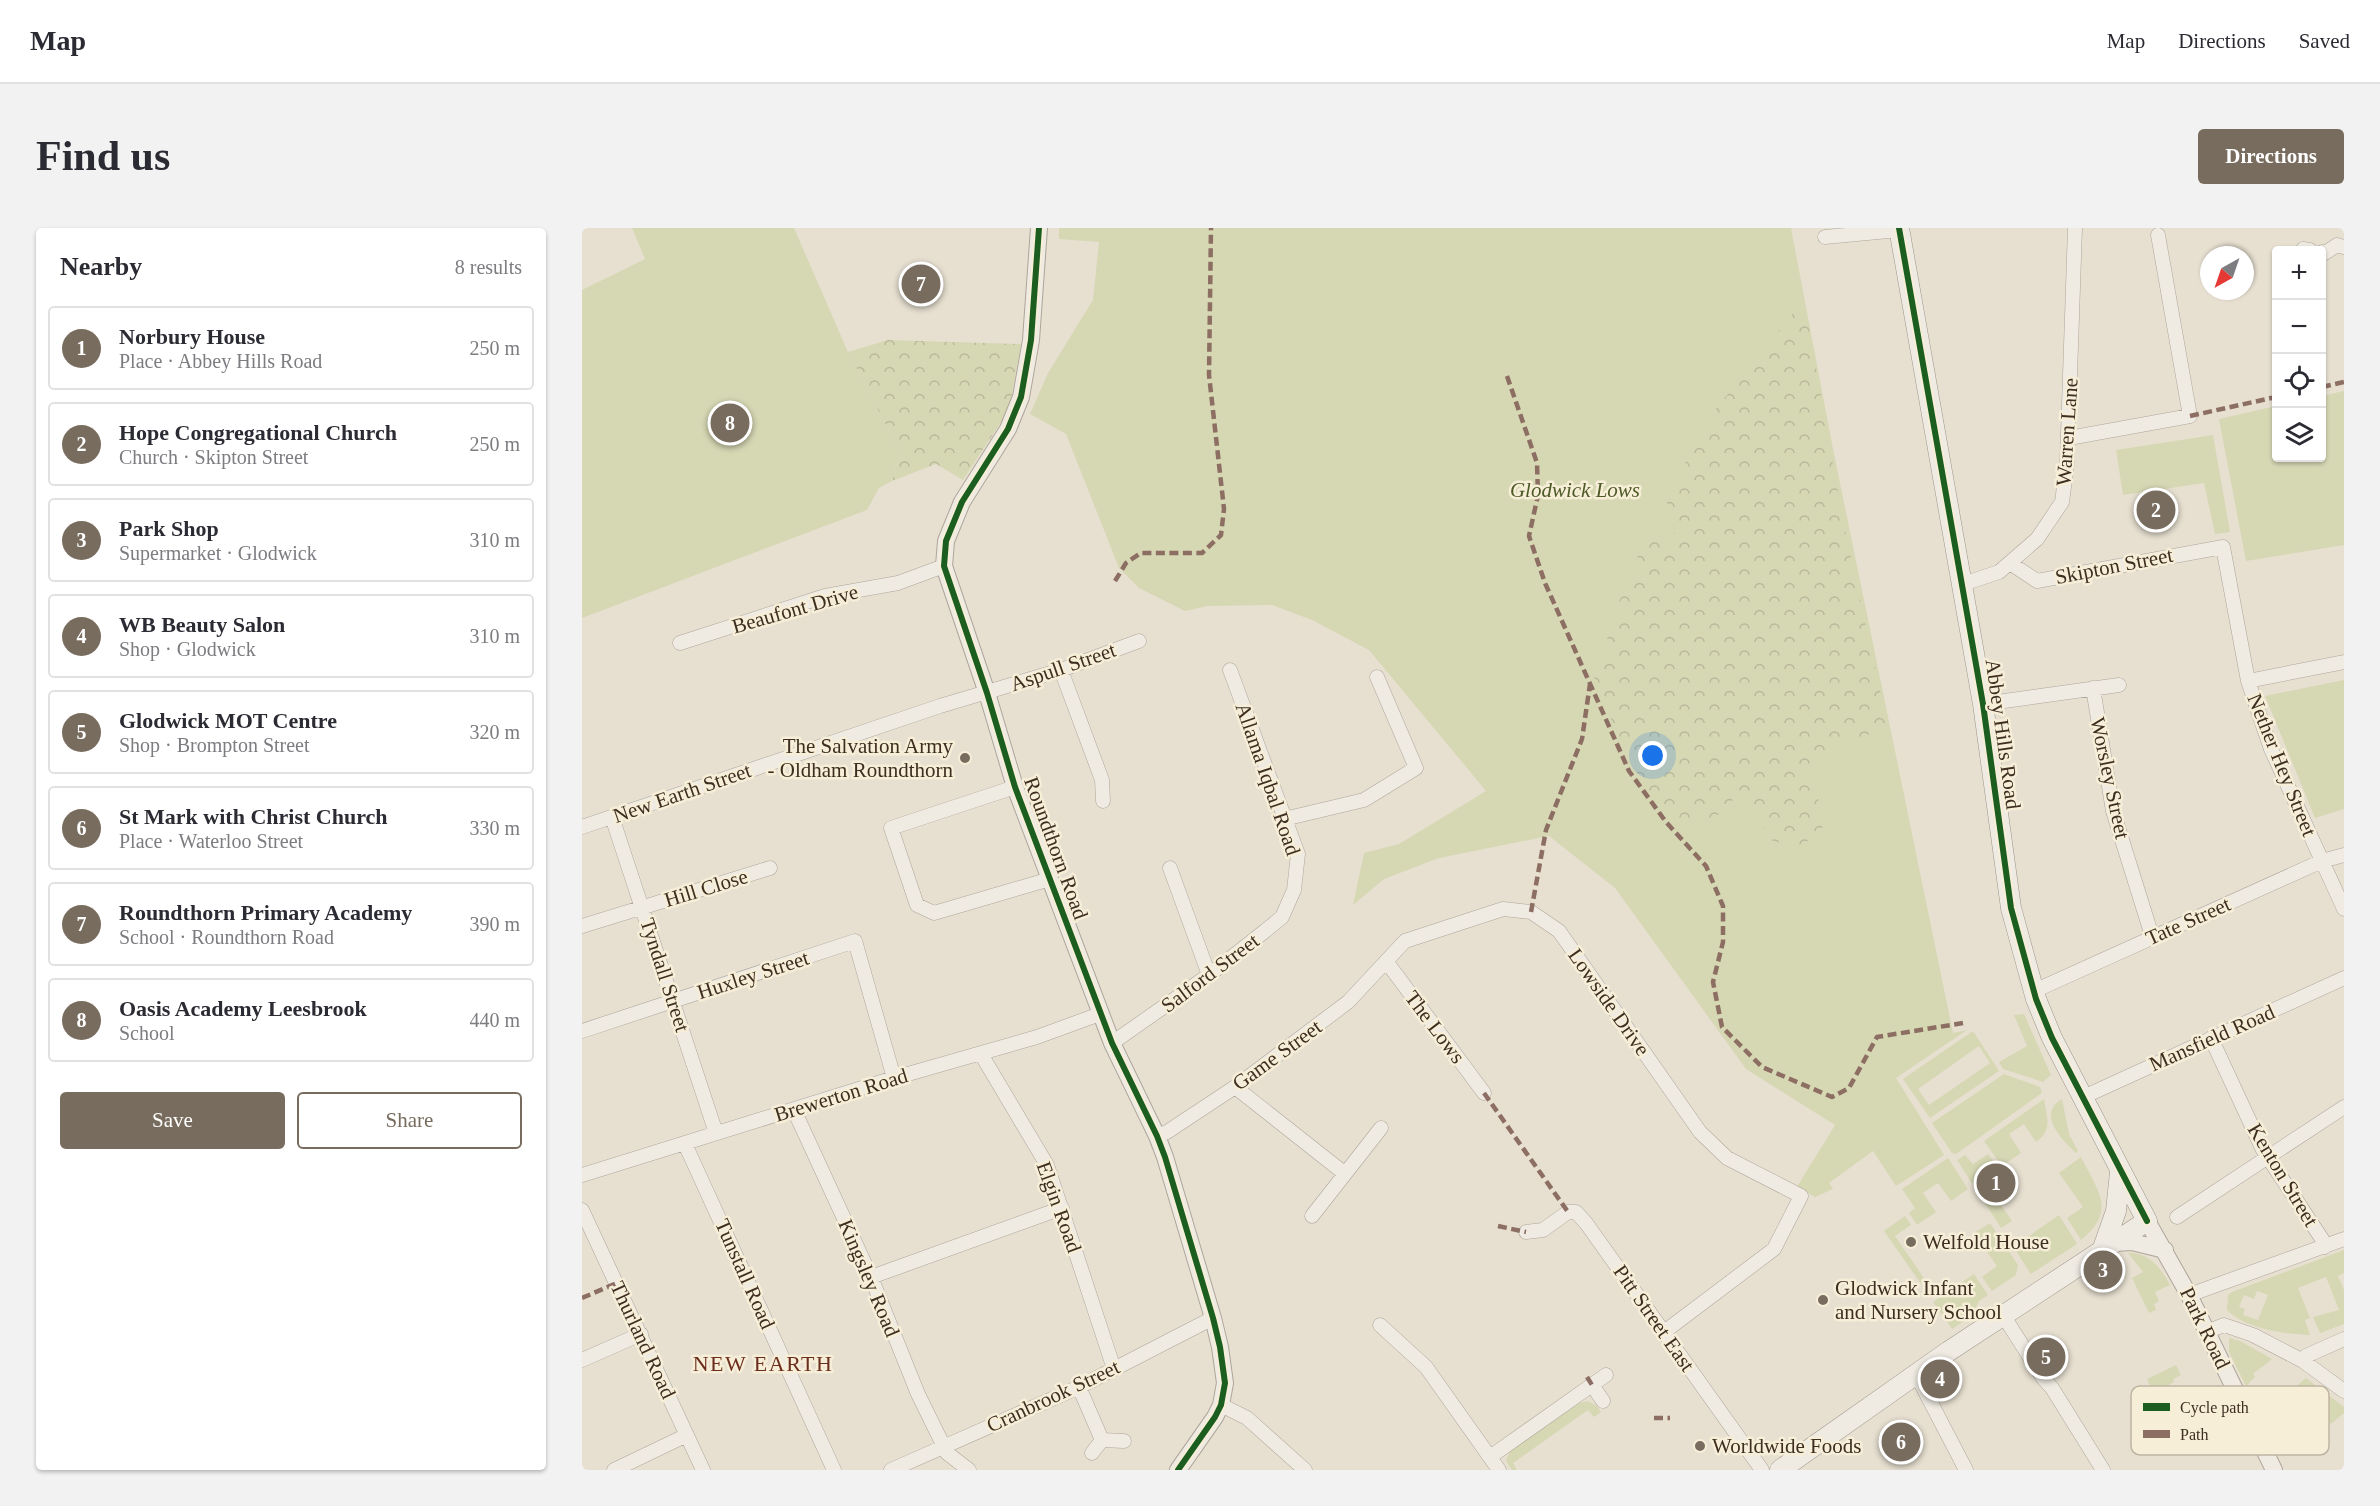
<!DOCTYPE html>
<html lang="en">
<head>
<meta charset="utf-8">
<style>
	:root { --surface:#fff; --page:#f2f2f3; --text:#2b2b33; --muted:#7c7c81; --line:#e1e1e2; --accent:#786c5e }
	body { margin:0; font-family:"Times New Roman",serif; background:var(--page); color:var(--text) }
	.controls { position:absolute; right:18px; top:18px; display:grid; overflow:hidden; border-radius:6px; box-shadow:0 2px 4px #0004 }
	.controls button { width:54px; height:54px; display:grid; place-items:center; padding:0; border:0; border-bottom:2px solid var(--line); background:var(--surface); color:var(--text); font:30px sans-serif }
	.compass { position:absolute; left:1618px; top:18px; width:54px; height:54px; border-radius:50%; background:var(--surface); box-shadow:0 2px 4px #0004; rotate:220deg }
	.you { position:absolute; left:1071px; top:528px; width:21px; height:21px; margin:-15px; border:4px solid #fff; border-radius:50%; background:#1a73e8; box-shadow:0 0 0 9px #1a73e833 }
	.badge { display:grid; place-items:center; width:39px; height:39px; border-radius:50%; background:var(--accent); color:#fff; font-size:20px; font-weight:700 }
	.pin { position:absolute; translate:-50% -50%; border:3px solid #fff; box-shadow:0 2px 6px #0006 }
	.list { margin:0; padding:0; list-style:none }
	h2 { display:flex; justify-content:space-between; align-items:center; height:78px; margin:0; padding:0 24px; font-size:26px }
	h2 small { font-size:20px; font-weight:400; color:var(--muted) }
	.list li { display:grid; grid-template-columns:39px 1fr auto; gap:18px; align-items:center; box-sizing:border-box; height:84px; margin:0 12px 12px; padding:0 12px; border:2px solid var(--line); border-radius:6px }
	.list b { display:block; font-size:22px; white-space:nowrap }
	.list p { margin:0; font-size:20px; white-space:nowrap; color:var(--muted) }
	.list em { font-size:20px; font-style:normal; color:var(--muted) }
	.actions { display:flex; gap:12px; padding:18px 24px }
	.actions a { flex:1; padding:14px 0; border:2px solid var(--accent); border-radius:6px; text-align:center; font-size:21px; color:var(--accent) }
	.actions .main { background:var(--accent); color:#fff }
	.icon { flex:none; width:33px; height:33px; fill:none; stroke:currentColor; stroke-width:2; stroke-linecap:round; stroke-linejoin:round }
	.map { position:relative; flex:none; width:1762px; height:1242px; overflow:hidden; border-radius:6px }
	header { display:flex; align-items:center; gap:36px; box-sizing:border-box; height:84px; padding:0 30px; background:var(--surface); border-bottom:2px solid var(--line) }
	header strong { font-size:28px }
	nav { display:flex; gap:33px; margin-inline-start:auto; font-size:21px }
	.intro { display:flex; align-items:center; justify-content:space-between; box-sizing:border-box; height:144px; padding:0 36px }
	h1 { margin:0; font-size:42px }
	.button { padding:15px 27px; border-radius:6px; background:var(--accent); color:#fff; font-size:21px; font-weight:700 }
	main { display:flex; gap:36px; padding:0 36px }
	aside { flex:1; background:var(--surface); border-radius:6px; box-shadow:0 2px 4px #0004 }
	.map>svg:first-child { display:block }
	.green { fill:#d6d7b3; fill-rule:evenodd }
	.forest { fill:url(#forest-crowns) }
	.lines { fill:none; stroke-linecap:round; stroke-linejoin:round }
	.minor-casing { stroke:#ada599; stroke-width:15 }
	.tertiary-casing { stroke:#ada599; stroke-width:18 }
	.secondary-casing { stroke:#9c958a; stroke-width:21 }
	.minor { stroke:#efebe3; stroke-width:14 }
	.tertiary { stroke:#efebe3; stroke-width:16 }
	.secondary { stroke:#efebe3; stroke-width:20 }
	.quiet { stroke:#8d6e63; stroke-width:4.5; stroke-dasharray:9 4.5; stroke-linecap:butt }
	.cycleway-casing { stroke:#f7eed8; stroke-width:10 }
	.cycleway { stroke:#1b5e20; stroke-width:6 }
	.poi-dot { fill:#786c5e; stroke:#f7eed8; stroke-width:2 }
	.labels { text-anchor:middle; stroke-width:5; stroke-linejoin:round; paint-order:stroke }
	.street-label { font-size:21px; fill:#3d2e20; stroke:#f7eed8 }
	.park-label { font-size:21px; font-style:italic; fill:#4d5a26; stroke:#f7eed8 }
	.poi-label { font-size:21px; fill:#3d2e20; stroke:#f7eed8; text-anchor:start }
	.neighbourhood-label { font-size:22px; letter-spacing:1.5px; fill:#6b2e1e; stroke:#f7eed8 }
	.key { fill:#f7eed8; stroke:#bfb4a1; stroke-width:1.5 }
	.key-label { font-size:16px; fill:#3d2e20 }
</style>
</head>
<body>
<header>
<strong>Map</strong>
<nav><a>Map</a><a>Directions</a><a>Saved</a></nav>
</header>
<div class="intro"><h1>Find us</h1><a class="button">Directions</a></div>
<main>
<aside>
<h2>Nearby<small>8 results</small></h2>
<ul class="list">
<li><span class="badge">1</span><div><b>Norbury House</b><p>Place · Abbey Hills Road</p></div><em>250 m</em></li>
<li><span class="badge">2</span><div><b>Hope Congregational Church</b><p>Church · Skipton Street</p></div><em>250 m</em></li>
<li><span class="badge">3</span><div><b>Park Shop</b><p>Supermarket · Glodwick</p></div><em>310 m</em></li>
<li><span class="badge">4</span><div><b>WB Beauty Salon</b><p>Shop · Glodwick</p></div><em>310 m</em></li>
<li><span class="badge">5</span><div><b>Glodwick MOT Centre</b><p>Shop · Brompton Street</p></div><em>320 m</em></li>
<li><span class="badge">6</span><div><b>St Mark with Christ Church</b><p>Place · Waterloo Street</p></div><em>330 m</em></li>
<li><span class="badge">7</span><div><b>Roundthorn Primary Academy</b><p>School · Roundthorn Road</p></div><em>390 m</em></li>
<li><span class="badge">8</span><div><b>Oasis Academy Leesbrook</b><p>School</p></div><em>440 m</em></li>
</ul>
<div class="actions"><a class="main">Save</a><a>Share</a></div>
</aside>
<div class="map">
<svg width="1762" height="1242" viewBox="0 0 1762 1242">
	<defs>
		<pattern id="forest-crowns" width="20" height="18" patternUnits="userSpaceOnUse" patternTransform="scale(1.5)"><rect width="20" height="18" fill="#d6d7b3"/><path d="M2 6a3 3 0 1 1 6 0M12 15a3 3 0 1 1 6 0" fill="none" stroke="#b9b99a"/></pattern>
	</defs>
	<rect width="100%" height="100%" fill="#e7e0d1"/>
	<!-- green -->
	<path class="green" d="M50,0H212L266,124L318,224L310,253L297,260L285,282L0,390V62L63,31Z
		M477,0H1209L1251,221L1371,805L1385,802L1314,850L1362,927L1314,958L1291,923L1247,955L1251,961L1233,969L1215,959L1253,897L1164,841L1033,660L967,608L857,630L802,651L771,677L782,625L817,616L904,563L787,422L730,392L690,377L626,378L603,383L557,360L537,340L484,206L448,186L466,145L511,72L517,14L477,11Z
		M1762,163V317L1664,333L1637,191L1694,178V230H1740V168Z
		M1631,207L1648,304L1633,306L1622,255L1541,267L1534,222Z
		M1762,452V581L1733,590L1683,468Z
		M1442,786L1469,847L1461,854L1421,841L1417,834L1445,818L1432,787Z
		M1391,803L1417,843L1348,890L1321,851ZM1397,818L1408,835L1347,877L1336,861Z
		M1422,846L1458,859L1460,865L1374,926L1370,925L1350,895Z
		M1462,871C1465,890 1471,902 1454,914L1442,896L1427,906L1439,925L1420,938L1402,913Z
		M1480,871L1487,906L1496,923L1494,925C1480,912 1454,886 1480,871Z
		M1406,926L1414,937L1399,948L1430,993L1419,1000L1375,932L1383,927L1391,936Z
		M1499,929C1516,963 1535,983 1499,1012L1485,990L1501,979L1477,945Z
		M1366,930L1386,961L1369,973L1356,955L1341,965L1354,984L1335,997L1327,985L1333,980L1320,961Z
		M1477,987L1495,1016L1449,1046L1431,1019Z
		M1323,988L1329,997L1313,1008L1344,1053L1339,1056L1302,1003Z
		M1408,995L1436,1037L1434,1047L1410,1063L1400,1049L1415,1038L1392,1005Z
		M1762,1022V1045L1756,1048L1762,1062V1096L1738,1105L1731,1089L1757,1082L1744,1049L1716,1060L1728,1090L1723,1092L1728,1107C1703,1106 1663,1101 1645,1082L1646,1067L1650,1064ZM1675,1063L1686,1067L1676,1092L1661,1087L1663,1081L1657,1079L1662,1067L1672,1071Z
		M1546,1025C1567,1024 1579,1040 1588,1057L1573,1064L1577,1073L1572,1076L1574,1082L1567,1085L1550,1050L1561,1044Z
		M1392,1046L1406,1067L1397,1073L1390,1088L1370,1101L1351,1074Z
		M1647,1110L1658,1113L1690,1131L1671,1146L1673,1149L1664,1158L1647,1124Z
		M1594,1137L1599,1147L1591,1151L1592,1154L1585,1158L1587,1163L1574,1170L1565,1151Z
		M1724,1150L1762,1179V1185L1749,1196L1717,1161L1707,1169L1710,1174L1708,1176L1711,1180L1707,1184L1720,1200L1695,1221L1679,1189L1685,1196L1706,1178L1700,1171Z
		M1006,1173L1015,1178L1019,1184L1012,1189L1006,1182L931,1235L935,1242H930L924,1233L928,1223L997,1175Z"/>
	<!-- forest -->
	<path class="forest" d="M1224,82L1262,298L1306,499L1251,520L1225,543L1245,593L1234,609L1213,619L1189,612L1158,562L1143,582L1122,597L1089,591L1049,537L1012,451L1037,374L1063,311L1089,314C1097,298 1093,286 1083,272L1129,187L1211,85Z
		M306,112L439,116L427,182L381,252L354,236L310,253L318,224L266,124Z"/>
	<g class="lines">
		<defs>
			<path id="minor" d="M1243,9L1317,2
				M1721,21L1728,22
				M1740,24L1743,25L1755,17L1762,19
				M1487,210L1608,188L1576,7
				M1428,335L1455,353L1641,319L1666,453L1689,521L1762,681
				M1381,356L1417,344L1455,311L1480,274L1485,236L1493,0
				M98,415L243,368L316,355L362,338
				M479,442L520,552L521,573
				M1666,453L1762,434
				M1511,460L1531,583L1570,708
				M1401,476L1537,457
				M433,559L309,600L335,677L352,685L468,651
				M30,589L134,905
				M702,591L782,572L834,540L795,449
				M0,599L358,478L479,442L557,413
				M588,640L627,747
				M0,698L188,640
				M804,733L902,865
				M1452,763L1740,633L1762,627
				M0,803L273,713L312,850
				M1629,810L1681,922L1740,1011L1743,1019
				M530,815L627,747L683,703L700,689L712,662L716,626L648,442
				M399,826L465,937L532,1141
				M653,859L762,945
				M1499,870L1762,750
				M212,882L289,1049L336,1166L365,1225L387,1242
				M575,908L585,904L653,859L766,774L823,713L921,681L949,684L977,703L1118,904L1145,930L1219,968L1192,1021L1082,1104
				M103,916L252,1242
				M0,947L312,850L455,809L518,786
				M0,982L121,1242
				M730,988L799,900
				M1595,989L1762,879
				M944,1004L961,1002L986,984H994L1004,995L1180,1242
				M289,1049L480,980
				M1607,1067L1762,1011
				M1421,1087L1461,1150L1470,1160L1521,1242
				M798,1097L844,1139L917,1242
				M1624,1104L1642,1097L1671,1107L1721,1133L1762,1163
				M0,1132L59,1106
				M1721,1133L1724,1128L1762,1111
				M1334,1146L1384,1242
				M1010,1157L1021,1173
				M497,1159L520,1212
				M639,1177L665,1190L723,1242
				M510,1225L520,1212L542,1213
				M908,1229L1024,1147
				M32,1242L105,1207
				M309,1242L497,1159L631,1090"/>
			<path id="tertiary" d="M457,0L449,112L439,169L426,201L380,274L364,313L362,338L405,465L433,559L530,815L575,908L583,929L631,1090L638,1119L643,1155L639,1177L633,1189L596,1242
				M1565,993L1607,1067L1692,1242
				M1532,1015L1550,1014L1583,1022"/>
			<path id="secondary" d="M1520,1023L1534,983L1538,944
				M1198,1242L1367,1123L1565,993L1470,810L1454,771L1429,680L1401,476L1317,0"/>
		</defs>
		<!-- minor casing -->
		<use href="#minor" class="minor-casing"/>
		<!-- tertiary casing -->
		<use href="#tertiary" class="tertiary-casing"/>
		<!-- secondary casing -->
		<use href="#secondary" class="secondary-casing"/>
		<!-- minor -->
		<use href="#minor" class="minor"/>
		<!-- tertiary -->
		<use href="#tertiary" class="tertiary"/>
		<!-- secondary -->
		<use href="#secondary" class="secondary"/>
		<!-- quiet -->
		<path class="quiet" d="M925,148L955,235L956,267L947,308L963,355L1047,543L1084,594L1124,638L1141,678V714L1131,754L1140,799L1180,839L1250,869L1267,860L1295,809L1381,795
			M1740,159L1762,154
			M1608,188L1694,169
			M533,353L544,335L559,325H620L639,307L642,281L627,147L629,0
			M949,684L964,602L1000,511L1008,456
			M902,865L986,984
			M916,998L944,1004
			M0,1070L35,1055
			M1005,1149L1010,1157
			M1072,1190H1088"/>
		<defs>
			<path id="cycleway" d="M457,0L449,112L439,169L426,201L380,274L364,313L362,338L405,465L433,559L530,815L575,908L583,929L631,1090L638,1119L643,1155L639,1177L633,1189L596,1242
				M1317,0L1401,476L1429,680L1454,771L1470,810L1565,993"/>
		</defs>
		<!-- cycleway casing -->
		<use href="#cycleway" class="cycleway-casing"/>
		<!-- cycleway -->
		<use href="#cycleway" class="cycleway"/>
	</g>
	<!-- markers -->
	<g class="poi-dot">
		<circle cx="383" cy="530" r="6"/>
		<circle cx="1329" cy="1014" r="6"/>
		<circle cx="1241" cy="1072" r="6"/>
		<circle cx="1118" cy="1218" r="6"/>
	</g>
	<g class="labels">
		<!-- street labels -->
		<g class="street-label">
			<text transform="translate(1485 204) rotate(-86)" y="7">Warren Lane</text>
			<text transform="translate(1532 338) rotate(-11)" y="7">Skipton Street</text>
			<text transform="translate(213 381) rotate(-16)" y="7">Beaufont Drive</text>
			<text transform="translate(481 439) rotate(-19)" y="7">Aspull Street</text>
			<text transform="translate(1421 506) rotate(82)" y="7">Abbey Hills Road</text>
			<text transform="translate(1700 537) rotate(68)" y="7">Nether Hey Street</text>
			<text transform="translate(1528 550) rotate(78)" y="7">Worsley Street</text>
			<text transform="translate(686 551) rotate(71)" y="7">Allama Iqbal Road</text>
			<text transform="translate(100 565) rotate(-19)" y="7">New Earth Street</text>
			<text transform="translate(474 620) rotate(70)" y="7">Roundthorn Road</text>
			<text transform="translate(124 660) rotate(-17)" y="7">Hill Close</text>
			<text transform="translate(1606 693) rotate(-24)" y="7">Tate Street</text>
			<text transform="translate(628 745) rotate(-37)" y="7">Salford Street</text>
			<text transform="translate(83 747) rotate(72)" y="7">Tyndall Street</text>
			<text transform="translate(171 747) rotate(-18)" y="7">Huxley Street</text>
			<text transform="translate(1027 774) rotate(55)" y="7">Lowside Drive</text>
			<text transform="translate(853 799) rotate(53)" y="7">The Lows</text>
			<text transform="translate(1630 810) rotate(-24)" y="7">Mansfield Road</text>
			<text transform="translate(695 827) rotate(-36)" y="7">Game Street</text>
			<text transform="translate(259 867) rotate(-17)" y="7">Brewerton Road</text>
			<text transform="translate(1701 947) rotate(59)" y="7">Kenton Street</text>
			<text transform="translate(477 979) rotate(70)" y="7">Elgin Road</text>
			<text transform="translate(163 1046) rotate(66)" y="7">Tunstall Road</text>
			<text transform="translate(287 1050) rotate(67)" y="7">Kingsley Road</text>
			<text transform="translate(1072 1090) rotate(55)" y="7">Pitt Street East</text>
			<text transform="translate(1623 1100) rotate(64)" y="7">Park Road</text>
			<text transform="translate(61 1112) rotate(65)" y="7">Thurland Road</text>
			<text transform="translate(471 1168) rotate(-25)" y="7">Cranbrook Street</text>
		</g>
		<!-- park labels -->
		<g class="park-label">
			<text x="993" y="269">Glodwick Lows</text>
		</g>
		<!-- poi labels -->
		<g class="poi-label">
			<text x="371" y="525" text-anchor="end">The Salvation Army<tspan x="371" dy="24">- Oldham Roundthorn</tspan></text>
			<text x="1341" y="1021">Welfold House</text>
			<text x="1253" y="1067">Glodwick Infant<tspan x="1253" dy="24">and Nursery School</tspan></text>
			<text x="1130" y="1225">Worldwide Foods</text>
		</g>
		<!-- neighbourhood labels -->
		<g class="neighbourhood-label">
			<text x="181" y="1143">NEW EARTH</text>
		</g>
	</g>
	<!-- legend -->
	<rect x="1549" y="1158" width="198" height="69" rx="9" class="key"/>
	<rect x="1561" y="1175" width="27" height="8" fill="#1b5e20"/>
	<rect x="1561" y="1202" width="27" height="8" fill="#8d6e63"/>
	<g class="key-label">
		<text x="1598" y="1185">Cycle path</text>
		<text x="1598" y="1212">Path</text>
	</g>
</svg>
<div class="controls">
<button>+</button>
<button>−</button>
<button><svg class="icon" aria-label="locate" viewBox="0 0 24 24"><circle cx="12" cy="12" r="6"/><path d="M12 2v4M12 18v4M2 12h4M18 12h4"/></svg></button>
<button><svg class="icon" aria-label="layers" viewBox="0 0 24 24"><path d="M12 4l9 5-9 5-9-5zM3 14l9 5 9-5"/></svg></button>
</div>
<svg class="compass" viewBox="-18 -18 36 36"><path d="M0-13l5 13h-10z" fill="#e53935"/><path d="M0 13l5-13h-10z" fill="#7c7c81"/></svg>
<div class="you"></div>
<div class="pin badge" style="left:1414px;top:955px">1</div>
<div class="pin badge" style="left:1574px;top:282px">2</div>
<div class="pin badge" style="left:1521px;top:1042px">3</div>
<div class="pin badge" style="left:1358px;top:1151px">4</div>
<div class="pin badge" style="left:1464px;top:1129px">5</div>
<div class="pin badge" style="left:1319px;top:1214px">6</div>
<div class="pin badge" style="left:339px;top:56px">7</div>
<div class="pin badge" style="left:148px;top:195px">8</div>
</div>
</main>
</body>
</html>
